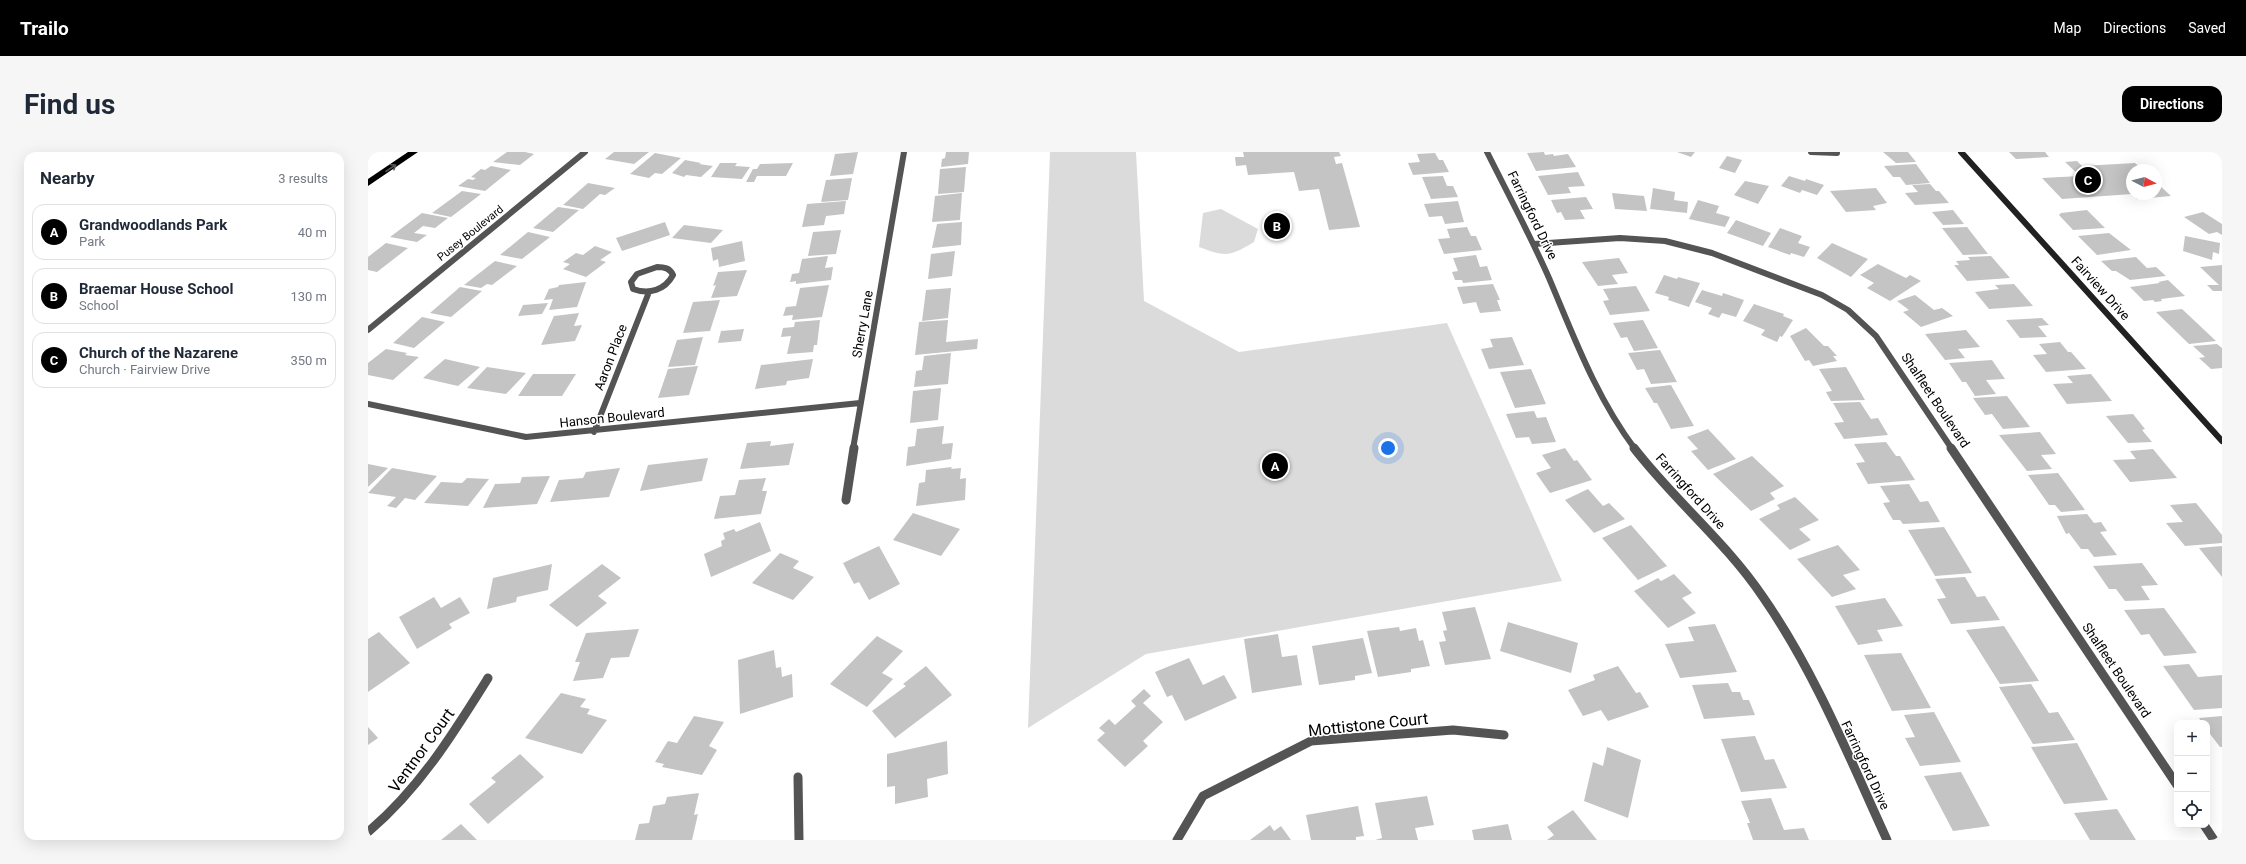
<!DOCTYPE html>
<html lang="en">
<head>
<meta charset="utf-8">
<style>
	:root { --surface:#fff; --page:#f6f6f7; --text:#1f2937; --muted:#747a83; --line:#e0e1e3; --accent:#000 }
	body { margin:0; font-family:Roboto,sans-serif; background:var(--page); color:var(--text) }
	.controls { position:absolute; right:12px; bottom:12px; display:grid; overflow:hidden; border-radius:8px; box-shadow:0 4px 16px #0002 }
	.controls button { width:36px; height:36px; display:grid; place-items:center; padding:0; border:0; border-bottom:1px solid var(--line); background:var(--surface); color:var(--text); font:20px sans-serif }
	.compass { position:absolute; left:1758px; top:12px; width:36px; height:36px; border-radius:50%; background:var(--surface); box-shadow:0 4px 16px #0002; rotate:97deg }
	.you { position:absolute; left:1020px; top:296px; width:14px; height:14px; margin:-10px; border:3px solid #fff; border-radius:50%; background:#1a73e8; box-shadow:0 0 0 6px #1a73e833 }
	.badge { display:grid; place-items:center; width:26px; height:26px; border-radius:50%; background:var(--accent); color:#fff; font-size:13px; font-weight:700 }
	.pin { position:absolute; translate:-50% -50%; border:2px solid #fff; box-shadow:0 1px 4px #0006 }
	.list { margin:0; padding:0; list-style:none }
	h2 { display:flex; justify-content:space-between; align-items:center; height:52px; margin:0; padding:0 16px; font-size:17px }
	h2 small { font-size:13px; font-weight:400; color:var(--muted) }
	.list li { display:grid; grid-template-columns:26px 1fr auto; gap:12px; align-items:center; box-sizing:border-box; height:56px; margin:0 8px 8px; padding:0 8px; border:1px solid var(--line); border-radius:12px }
	.list b { display:block; font-size:15px; white-space:nowrap }
	.list p { margin:0; font-size:13px; white-space:nowrap; color:var(--muted) }
	.list em { font-size:13px; font-style:normal; color:var(--muted) }
	.icon { flex:none; width:22px; height:22px; fill:none; stroke:currentColor; stroke-width:2; stroke-linecap:round; stroke-linejoin:round }
	.map { position:relative; flex:none; width:1854px; height:688px; overflow:hidden; border-radius:12px }
	header { display:flex; align-items:center; gap:24px; box-sizing:border-box; height:56px; padding:0 20px; background:var(--accent); color:#fff }
	header strong { font-size:19px }
	nav { display:flex; gap:22px; margin-inline-start:auto; font-size:14px }
	.intro { display:flex; align-items:center; justify-content:space-between; box-sizing:border-box; height:96px; padding:0 24px }
	h1 { margin:0; font-size:28px }
	.button { padding:10px 18px; border-radius:12px; background:var(--accent); color:#fff; font-size:14px; font-weight:700 }
	main { display:flex; gap:24px; padding:0 24px }
	aside { flex:1; background:var(--surface); border-radius:12px; box-shadow:0 4px 16px #0002 }
	.map>svg:first-child { display:block }
	.green { fill:#dbdbdb }
	.building { fill:#c4c4c4 }
	.lines { fill:none; stroke-linecap:round; stroke-linejoin:round }
	.minor-far1 { stroke:#545454; stroke-width:6 }
	.minor { stroke:#545454; stroke-width:9 }
	.secondary { stroke:#212121; stroke-width:6 }
	.motorway { fill:#000; fill-rule:evenodd }
	.oneway { stroke:#595959 }
	.labels { text-anchor:middle; stroke-width:3; stroke-linejoin:round; paint-order:stroke }
	.far-street-label { font-size:11px; fill:#000; stroke:#fff }
	.street-label { font-size:13px; fill:#000; stroke:#fff }
	.near-street-label { font-size:16px; fill:#000; stroke:#fff }
</style>
</head>
<body>
<header>
<strong>Trailo</strong>
<nav><a>Map</a><a>Directions</a><a>Saved</a></nav>
</header>
<div class="intro"><h1>Find us</h1><a class="button">Directions</a></div>
<main>
<aside>
<h2>Nearby<small>3 results</small></h2>
<ul class="list">
<li><span class="badge">A</span><div><b>Grandwoodlands Park</b><p>Park</p></div><em>40 m</em></li>
<li><span class="badge">B</span><div><b>Braemar House School</b><p>School</p></div><em>130 m</em></li>
<li><span class="badge">C</span><div><b>Church of the Nazarene</b><p>Church · Fairview Drive</p></div><em>350 m</em></li>
</ul>
</aside>
<div class="map">
<svg width="1854" height="688" viewBox="0 0 1854 688">
	<rect width="100%" height="100%" fill="#fff"/>
	<!-- green -->
	<path class="green" d="M682,0H768L776,149L871,200L1079,171L1194,429L778,502L660,576Z
		M853,57L890,77L886,90C861,105 858,105 831,95L835,61Z"/>
	<!-- building -->
	<path class="building" d="M139,0H157L166,2L152,13L125,10Z
		M246,0H281L266,12L237,7Z
		M490,0L485,22L462,24L467,2Z
		M578,0H601L600,12L573,15L574,7L577,6Z
		M875,0H971L973,4L966,5L968,12L974,11L992,75L961,78L951,37L931,39L926,20L880,23L878,13L868,14L867,5H876Z
		M1176,0L1177,3L1185,2L1186,4L1200,2L1208,15L1168,19L1159,1Z
		M1309,0H1327L1323,5Z
		M1515,0H1540L1548,10L1528,11Z
		M1641,0H1677L1681,5L1648,7Z
		M287,1L313,6L294,22L287,21L281,26L262,22Z
		M1067,1L1071,8H1075L1081,20L1045,23L1040,11L1052,10L1049,2Z
		M1359,4L1374,8L1367,21L1351,16Z
		M317,8L333,11L331,12L345,14L333,25L318,23L316,25L304,21Z
		M1709,9L1714,14L1767,11L1775,18H1764V42H1788V30L1803,44L1769,47L1764,42L1694,47L1674,26L1712,24L1697,10Z
		M352,11H369L367,14L382,15L374,27L343,25Z
		M425,11L418,24H389L386,30H378L385,17H389L392,12Z
		M1548,12L1562,31L1538,33L1532,25H1525L1516,14Z
		M123,14L143,18L117,39L90,34L100,27L105,28L108,26L103,25L113,17L117,18Z
		M598,15L596,40L570,42L572,17Z
		M1210,20L1217,34L1200,35L1203,41L1180,43L1170,24Z
		M1075,24L1079,34H1085L1090,45L1063,47L1054,25Z
		M1421,24L1437,29L1438,27L1456,33L1449,43L1434,38L1432,41L1413,34Z
		M484,26L480,48L453,50L458,28Z
		M1377,29L1401,34L1390,52L1366,43Z
		M220,31L247,36L237,43L232,42L215,57L195,53Z
		M1562,32L1568,39H1571L1581,51L1547,53L1537,41L1550,40L1544,33Z
		M1285,36L1307,40L1306,48L1320,50L1319,61L1282,57Z
		M1508,36L1519,51L1505,54L1508,58L1478,60L1462,39Z
		M94,39L113,42L83,65L64,61Z
		M594,41L592,68L564,70L567,44Z
		M1244,41L1276,44L1279,59L1247,57Z
		M1218,45L1225,57L1212,58L1217,67L1197,68L1193,60L1189,61L1183,48Z
		M1330,48L1351,54L1348,61L1362,65L1357,75L1321,67Z
		M478,49L476,62L458,64L456,73L434,75L439,52Z
		M1090,49L1096,70L1077,72L1074,64L1061,65L1056,52Z
		M190,55L211,58L185,80L165,76Z
		M1585,58L1596,72L1575,73L1564,60Z
		M1719,58L1737,76L1705,78L1691,63L1693,61Z
		M1835,60L1854,72V83L1849,80L1841,82L1816,65Z
		M54,61L80,66L67,76L55,74L46,81L59,83L49,90L22,85Z
		M1368,68L1403,81L1395,94L1359,81Z
		M297,70L302,83L254,99L248,86Z
		M594,70L593,93L564,96L569,72Z
		M316,73L355,78L343,91L304,86Z
		M1099,75L1103,84H1108L1114,98L1076,102L1070,87L1082,86L1079,77Z
		M1599,75L1620,102L1595,103L1574,76Z
		M1412,76L1434,84L1430,91L1442,95L1436,105L1423,101L1422,103L1400,95Z
		M473,78L468,102L440,104L445,80Z
		M160,80L182,85L154,107L132,103Z
		M1741,81L1763,98L1729,103L1710,84Z
		M1817,84L1852,91L1851,102L1845,100L1844,108L1815,99Z
		M374,89L377,109L351,115L350,107L345,109L343,96Z
		M18,91L40,96L9,120L0,118V105Z
		M1464,91L1500,107L1483,125L1449,106Z
		M227,94L244,100L232,108L238,110L218,125L195,117L202,112L195,110L208,101L215,103Z
		M587,99L584,124L560,127L563,102Z
		M1108,103L1112,115L1119,114L1124,128L1095,131L1094,128H1087L1084,120L1090,119L1085,106Z
		M460,104L457,116L465,115L463,128L428,132V129L422,130L424,122L431,121L434,107Z
		M1623,104L1642,126L1599,129L1586,113H1591L1588,109L1602,108L1600,105Z
		M1768,105L1779,116L1788,115L1798,124L1762,128L1748,119H1744L1733,109Z
		M1251,106L1260,121L1244,123L1250,132L1230,134L1214,110Z
		M127,109L149,114L124,133L119,132L113,136L96,133Z
		M1510,112L1538,126L1542,123L1553,129L1522,149L1499,136L1506,131L1492,123Z
		M1854,113V139H1845L1839,133H1851L1832,115Z
		M379,118L369,144L343,146L348,133L345,134L350,120Z
		M1296,123L1309,127L1310,125L1332,131L1321,155L1300,148L1301,145L1287,141Z
		M1800,128L1817,144L1793,147L1794,149L1787,150L1785,148L1776,149L1762,135L1792,131L1790,130Z
		M218,130L209,155L181,158L185,147L176,148L181,137L190,135L191,133Z
		M1125,132L1132,148H1129L1133,159L1112,161L1108,150L1095,152L1089,135Z
		M1646,132L1665,154L1621,157L1607,140L1631,137L1627,133Z
		M461,133L454,165L424,168L425,163L415,164L418,155L428,154L432,136Z
		M1268,134L1282,159L1242,163L1235,149L1241,148L1235,137Z
		M92,135L114,139L83,165L62,161Z
		M583,136L580,166L554,169L558,138Z
		M1334,138L1354,144L1355,141L1376,148L1368,165L1354,161L1351,166L1340,162L1344,156L1327,150Z
		M1547,143L1566,158L1574,156L1585,164L1553,175L1535,160L1541,158L1529,149Z
		M352,148L342,179L315,181L325,150Z
		M180,151L174,162L150,164L155,153Z
		M1386,152L1416,162L1415,164L1425,168L1414,185L1412,184L1409,190L1393,183L1397,178L1375,169Z
		M1814,157L1848,189L1821,192L1788,160Z
		M211,161L206,174L214,173L207,189L173,193L186,164Z
		M54,165L77,170L46,196L25,191Z
		M1674,166L1681,173L1670,174L1679,185L1652,186L1638,168Z
		M452,168L449,193H446L445,200L419,202L423,184L413,185L415,176L426,175L427,170Z
		M580,168L578,190L610,187L609,197L547,203L551,170Z
		M1275,168L1290,196L1266,199L1259,185L1253,186L1245,171Z
		M1438,176L1456,194H1460L1469,204H1465L1469,209L1445,214L1441,208L1437,209L1422,184Z
		M376,177L373,189L350,191L353,179Z
		M1598,178L1612,195L1590,197L1597,206L1577,208L1557,182Z
		M335,185L327,213L300,215L309,188Z
		M1144,185L1156,213L1121,217L1113,197L1125,195L1122,187Z
		M1692,190L1700,200H1703L1718,217L1678,220L1665,203L1679,202L1671,192Z
		M1849,192L1854,196V216L1843,217L1831,206L1837,205L1825,194Z
		M18,197L39,201L37,203L51,205L25,228L0,223V211Z
		M1292,198L1309,230L1283,232L1276,217L1269,218L1260,201Z
		M583,201L580,232L546,235L548,219L554,218L556,204Z
		M77,207L112,215L90,234L55,226Z
		M445,207L441,226L419,229L418,233L387,237L393,213Z
		M1624,208L1637,227L1618,228L1628,242L1607,244L1598,230H1594L1581,211Z
		M330,214L321,243L290,246L300,217Z
		M119,215L158,221L138,242L99,236Z
		M1478,215L1497,248L1463,249L1458,240L1464,239L1451,217Z
		M1163,217L1178,252L1147,256L1132,220Z
		M165,222H208L194,244H150Z
		M1723,222L1744,249L1699,252L1685,232L1705,231L1699,224Z
		M1303,233L1326,274L1303,277L1289,251H1286L1277,236Z
		M573,236L570,268L542,271L545,239Z
		M1639,244L1662,275L1635,277L1624,262L1617,263L1605,246Z
		M1492,250L1503,267L1510,266L1520,283L1476,287L1466,271L1476,270L1465,251Z
		M1166,259L1169,266L1178,265L1188,290L1164,292L1161,285L1148,286L1138,262Z
		M1765,262L1777,277L1774,278L1784,290L1760,291L1738,264Z
		M576,274L574,292L585,291L583,307L538,314L540,295L547,294L549,277Z
		M1340,277L1368,307L1340,318L1323,299L1330,297L1319,285Z
		M1672,280L1688,302L1673,303L1684,317L1659,319L1631,283Z
		M403,289L402,294L426,291L421,313L372,317L379,291Z
		M1518,290L1528,304H1532L1547,328L1500,332L1488,311L1497,310L1486,292Z
		M1197,296L1206,309L1209,308L1224,328L1182,341L1168,321L1183,316L1174,303Z
		M1785,297L1809,326L1762,330L1745,308L1768,307L1762,299Z
		M1384,304L1416,334L1402,341L1407,347L1383,359L1345,322Z
		M340,306L334,329L272,339L280,313Z
		M0,312L20,316L0,335Z
		M584,315L583,317L593,316L592,327L598,326L597,348L548,354L551,331L557,330L558,318Z
		M24,316L69,324L47,348L37,346L28,356L19,354L28,345L0,341Z
		M252,316L241,345L182,350L191,328L215,326L218,320Z
		M1690,321L1717,358L1693,360L1687,353H1681L1660,323Z
		M182,324L169,352L115,356L127,332L152,331L154,325Z
		M99,326L121,327L100,354L56,351L73,330L94,331Z
		M398,326L394,339H399L393,362L346,367L352,344L367,343L371,328Z
		M1541,332L1552,350L1560,349L1572,370L1535,372L1532,368H1525L1515,351L1522,350L1512,334Z
		M1220,337L1235,354L1241,351L1257,367L1226,381L1197,348Z
		M1427,345L1451,368L1431,377L1443,388L1422,398L1391,367L1412,357L1409,353Z
		M1828,351L1854,383V391L1817,394L1798,371L1815,370L1802,353Z
		M545,361L592,377L573,404L525,388Z
		M1719,362L1726,371L1733,370L1739,379L1732,380L1749,403L1726,405L1720,397H1713L1701,381L1698,382L1689,364Z
		M392,370L403,399L343,425L336,402L354,394L353,389L357,387L355,381L366,377L368,380Z
		M1263,373L1299,414L1270,428L1234,386Z
		M1576,375L1604,421L1567,424L1540,378Z
		M1470,393L1492,418L1475,423L1488,437L1464,445L1429,407Z
		M511,394L532,432L501,448L491,430L486,432L475,411Z
		M1854,394V425L1831,396Z
		M412,401L431,409L425,416L446,425L425,448L384,431Z
		M1774,411L1790,433L1773,434L1782,448L1757,449L1748,437H1741L1725,414Z
		M184,412L180,438L149,445L148,450L119,457L125,426Z
		M234,412L253,426L230,444L239,451L209,475L181,453Z
		M1306,422L1324,441L1314,446L1328,461L1300,476L1266,439L1290,426L1293,429Z
		M1597,425L1609,445L1617,444L1632,468L1583,472L1569,447L1578,446L1567,427Z
		M66,445L73,456L92,445L102,461L81,472L84,476L49,497L31,465Z
		M1517,446L1535,474L1509,478L1515,489L1490,493L1467,454Z
		M1107,455L1123,507L1077,513L1071,490L1078,489L1075,479L1079,478L1074,460Z
		M1796,456L1829,501L1796,504L1781,482L1773,483L1756,458Z
		M1140,470L1210,491L1203,521L1132,499Z
		M1347,472L1369,520L1312,526L1297,492L1326,489L1320,475Z
		M1636,474L1671,529L1632,532L1598,478Z
		M1031,475L1032,479L1048,476L1051,489L1055,488L1062,514L1043,517V520L1010,525L999,479Z
		M271,477L261,505L243,506L235,526L205,529L212,510H207L218,481Z
		M11,480L42,511L0,540V487Z
		M910,482L914,505L929,503L934,533L884,541L876,487Z
		M509,484L535,499L514,521L525,527L499,555L462,532Z
		M995,486L1004,521L987,524V528L951,533L944,494Z
		M406,498L408,516L413,515L414,525L424,522L425,545L372,562L370,508Z
		M1533,501L1563,556L1524,559L1496,503Z
		M821,506L835,533L856,523L869,546L817,569L804,543L799,545L787,520Z
		M1821,512L1830,525L1854,523V556L1826,558L1795,514Z
		M558,514L584,543L527,586L504,559L538,534L535,532Z
		M1250,514L1268,541L1272,540L1281,555L1240,569L1233,558L1215,564L1200,538L1227,528L1225,523Z
		M1360,531L1364,540H1372L1375,548H1381L1387,563L1336,567L1324,533Z
		M1663,532L1681,561L1690,560L1707,588L1665,592L1631,535Z
		M776,537L783,544L775,551L795,570L775,589L780,594L757,615L729,588L737,581L731,576L741,567L747,573L768,554L763,549Z
		M193,541L218,547L212,555L222,557L219,562L239,568L214,602L157,586Z
		M1566,560L1593,610L1552,614L1537,586L1547,585L1536,563Z
		M326,564L356,570L341,594L349,598L334,623L294,615L296,612L287,610L300,589L309,591Z
		M1854,564V595H1852L1839,578V571H1834L1831,566Z
		M0,575L10,586L0,593Z
		M1387,584L1397,608L1406,607L1419,636L1373,640L1353,587Z
		M579,589L580,622L559,627L560,645L527,652V634L519,635V602Z
		M1709,591L1740,648L1696,652L1663,595Z
		M1239,595L1273,608L1260,666L1216,649L1225,610L1235,614Z
		M152,602L176,625L120,672L101,652L128,630L123,626Z
		M1593,620L1622,674L1585,679L1556,624Z
		M331,641L326,663L330,662L324,688H267L271,672L281,671L285,654L297,652L299,645Z
		M1059,644L1066,673L1047,676L1050,688H1007L1014,686L1007,651Z
		M1403,646L1416,678L1436,676L1441,688H1385L1379,671H1382L1373,649Z
		M990,654L996,684L988,685V688H943L938,663Z
		M1749,657L1768,688H1722L1706,661Z
		M1205,658L1229,688H1179L1186,683L1179,675Z
		M93,672L109,688H73Z
		M1140,672L1144,688H1106L1104,678Z
		M902,673L906,679L913,674L923,688H882Z"/>
	<g class="lines">
		<!-- minor-far1 -->
		<path class="minor-far1" d="M1119,0C1140,42 1162,83 1181,126C1206,185 1228,245 1267,297
			M1443,0L1469,1
			M1166,92L1252,86L1297,89L1344,101L1454,143L1480,158L1508,184L1584,297
			M289,115C296,115 302,116 305,123C297,138 281,143 265,137L263,130L269,122Z
			M0,178L217,0
			M0,252L158,285L492,251
			M226,280L281,140
			M485,297L536,0"/>
		<!-- minor -->
		<path class="minor" d="M1266,296C1306,348 1358,390 1395,445C1447,520 1481,605 1519,688
			M1583,296L1809,633
			M478,348L486,296
			M430,625L431,688
			M1836,673L1846,688
			M0,680C51,637 85,582 120,526
			M809,688L835,644L943,589L1085,578L1136,583"/>
		<!-- secondary -->
		<path class="secondary" d="M1593,0L1854,289"/>
		<!-- motorway -->
		<path class="motorway" d="M40,0H50L0,34V27Z"/>
	</g>
	<!-- one-way arrows -->
	<defs><path id="oneway-shaft" d="M-6 0H5M1.5-3L5.5 0L1.5 3" fill="none" stroke-width="1.6" stroke-linecap="round" stroke-linejoin="round"/></defs>
	<use class="oneway" href="#oneway-shaft" transform="translate(23 16) rotate(-34)"/>
	<g class="labels">
		<!-- far-street labels -->
		<g class="far-street-label">
			<text transform="translate(102 81) rotate(-39)" y="4">Pusey Boulevard</text>
		</g>
		<!-- street labels -->
		<g class="street-label">
			<text transform="translate(1165 63) rotate(64)" y="5">Farringford Drive</text>
			<text transform="translate(1733 136) rotate(48)" y="5">Fairview Drive</text>
			<text transform="translate(494 172) rotate(-80)" y="5">Sherry Lane</text>
			<text transform="translate(242 205) rotate(-69)" y="5">Aaron Place</text>
			<text transform="translate(1568 248) rotate(56)" y="5">Shalfleet Boulevard</text>
			<text transform="translate(244 265) rotate(-6)" y="5">Hanson Boulevard</text>
			<text transform="translate(1323 339) rotate(48)" y="5">Farringford Drive</text>
			<text transform="translate(1749 518) rotate(56)" y="5">Shalfleet Boulevard</text>
			<text transform="translate(1498 613) rotate(65)" y="5">Farringford Drive</text>
		</g>
		<!-- near-street labels -->
		<g class="near-street-label">
			<text transform="translate(1000 572) rotate(-6)" y="6">Mottistone Court</text>
			<text transform="translate(53 598) rotate(-54)" y="6">Ventnor Court</text>
		</g>
	</g>
</svg>
<div class="controls">
<button>+</button>
<button>−</button>
<button><svg class="icon" aria-label="locate" viewBox="0 0 24 24"><circle cx="12" cy="12" r="6"/><path d="M12 2v4M12 18v4M2 12h4M18 12h4"/></svg></button>
</div>
<svg class="compass" viewBox="-18 -18 36 36"><path d="M0-13l5 13h-10z" fill="#e53935"/><path d="M0 13l5-13h-10z" fill="#747a83"/></svg>
<div class="you"></div>
<div class="pin badge" style="left:907px;top:314px">A</div>
<div class="pin badge" style="left:909px;top:74px">B</div>
<div class="pin badge" style="left:1720px;top:28px">C</div>
</div>
</main>
</body>
</html>
